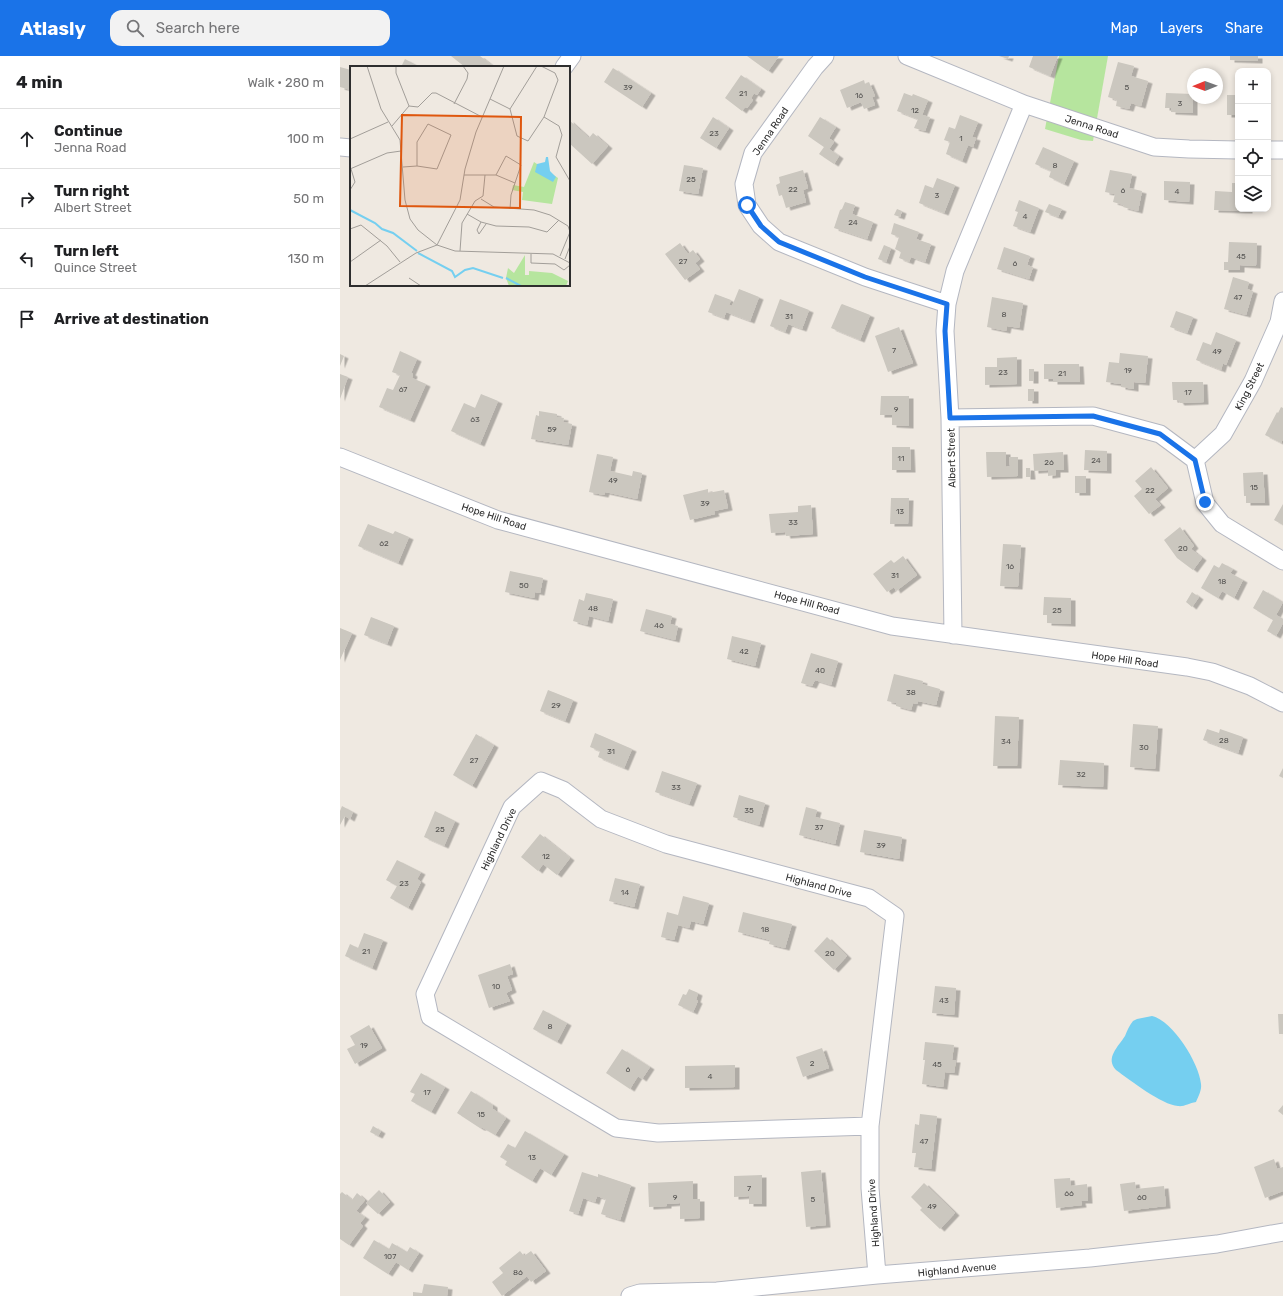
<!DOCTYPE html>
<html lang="en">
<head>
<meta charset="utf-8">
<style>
	:root { --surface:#fff; --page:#f2f2f2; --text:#202124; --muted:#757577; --line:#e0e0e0; --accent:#1a73e8 }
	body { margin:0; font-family:Rubik,sans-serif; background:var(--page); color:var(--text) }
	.controls { position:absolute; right:12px; top:12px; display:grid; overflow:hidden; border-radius:8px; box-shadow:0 2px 6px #0003 }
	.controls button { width:36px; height:36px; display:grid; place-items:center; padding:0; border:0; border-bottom:1px solid var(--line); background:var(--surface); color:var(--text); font:20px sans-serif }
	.compass { position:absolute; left:847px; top:12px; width:36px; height:36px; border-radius:50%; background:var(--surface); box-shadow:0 2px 6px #0003; rotate:269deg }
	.stop { position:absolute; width:12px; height:12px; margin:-9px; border:3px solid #1a73e8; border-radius:50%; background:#fff }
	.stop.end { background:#1a73e8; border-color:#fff; box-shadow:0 1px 4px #0008 }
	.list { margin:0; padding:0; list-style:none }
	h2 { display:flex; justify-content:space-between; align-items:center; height:52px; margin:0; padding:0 16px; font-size:17px }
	h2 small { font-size:13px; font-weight:400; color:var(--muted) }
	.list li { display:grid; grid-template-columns:26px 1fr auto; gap:12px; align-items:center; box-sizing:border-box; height:60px; padding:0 16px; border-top:1px solid var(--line) }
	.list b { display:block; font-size:15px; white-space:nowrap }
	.list p { margin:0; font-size:13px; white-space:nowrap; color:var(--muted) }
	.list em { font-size:13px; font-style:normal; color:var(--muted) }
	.icon { flex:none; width:22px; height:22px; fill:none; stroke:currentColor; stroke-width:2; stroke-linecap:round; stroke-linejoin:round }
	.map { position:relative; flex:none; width:943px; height:1240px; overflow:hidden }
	header { display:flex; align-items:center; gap:24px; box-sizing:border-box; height:56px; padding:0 20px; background:var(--accent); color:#fff }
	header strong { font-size:19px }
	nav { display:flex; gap:22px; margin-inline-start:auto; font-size:14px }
	.search { width:280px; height:36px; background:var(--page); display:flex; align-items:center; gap:10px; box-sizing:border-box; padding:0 14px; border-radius:12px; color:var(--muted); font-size:15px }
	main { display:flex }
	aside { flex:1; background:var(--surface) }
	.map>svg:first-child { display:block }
	.green { fill:#b6e59e }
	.water { fill:#75cff0 }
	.building { fill:#cbc7bf; filter:url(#shadow) }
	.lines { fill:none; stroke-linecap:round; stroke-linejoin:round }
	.minor-casing { stroke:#b4b7c1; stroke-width:19 }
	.minor { stroke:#fff; stroke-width:17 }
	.route { stroke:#1a73e8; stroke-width:5 }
	.labels { text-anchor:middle; stroke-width:3.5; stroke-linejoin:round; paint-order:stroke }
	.number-label { font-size:8px; fill:#555452 }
	.street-label { font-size:10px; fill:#2e2e2e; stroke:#fff }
	.inset-river { fill:none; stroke:#75cff0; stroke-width:2 }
	.inset-road { fill:none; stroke:#a29e99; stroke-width:1 }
	.view { fill:#df570e; fill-opacity:0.15; stroke:#df570e; stroke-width:2 }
	.inset-edge { fill:none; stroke:#2e2e2e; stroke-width:2 }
</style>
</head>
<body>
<header>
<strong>Atlasly</strong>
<div class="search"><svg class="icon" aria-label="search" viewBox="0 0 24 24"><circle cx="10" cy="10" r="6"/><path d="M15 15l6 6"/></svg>Search here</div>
<nav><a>Map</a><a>Layers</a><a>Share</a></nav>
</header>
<main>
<aside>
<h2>4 min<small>Walk · 280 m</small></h2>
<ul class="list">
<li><svg class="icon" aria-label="ahead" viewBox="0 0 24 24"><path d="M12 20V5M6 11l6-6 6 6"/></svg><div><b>Continue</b><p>Jenna Road</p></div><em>100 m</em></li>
<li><svg class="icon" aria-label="right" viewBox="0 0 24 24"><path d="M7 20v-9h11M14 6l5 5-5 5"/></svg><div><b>Turn right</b><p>Albert Street</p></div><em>50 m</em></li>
<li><svg class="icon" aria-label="left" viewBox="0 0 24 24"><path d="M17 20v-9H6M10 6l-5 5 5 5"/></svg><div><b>Turn left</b><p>Quince Street</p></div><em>130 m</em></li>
<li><svg class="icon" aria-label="arrive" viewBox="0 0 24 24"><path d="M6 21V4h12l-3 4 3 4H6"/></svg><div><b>Arrive at destination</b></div></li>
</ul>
</aside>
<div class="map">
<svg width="943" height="1240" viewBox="0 0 943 1240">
	<defs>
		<filter id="shadow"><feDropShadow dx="4.5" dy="2.5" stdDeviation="0" flood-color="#0004"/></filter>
	</defs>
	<rect width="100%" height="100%" fill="#efe9e1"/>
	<!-- green -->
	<path class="green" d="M719,0H768L753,85L741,84L705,73Z"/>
	<!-- water -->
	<path class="water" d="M812,960C833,965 859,1007 861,1028C862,1034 858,1041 856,1046C849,1047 844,1051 838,1050C822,1049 790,1024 776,1014C765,1002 778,991 785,980C787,975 789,970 793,965L797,963Z"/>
	<!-- building -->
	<path class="building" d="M111,0H140L154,11H125Z
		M407,0H439L428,15Z
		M659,0H669L668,3Z
		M693,0H718L710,20L689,11Z
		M890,0H918V5L890,4Z
		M65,3L80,11H61Z
		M778,6L794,10L791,20L808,25L801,50L791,47L789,53L776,50L777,44L768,41Z
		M0,11L11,14V34L0,31Z
		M273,12L311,37L302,51L264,26Z
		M401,19L421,33L417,39L414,37L411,42L413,44L407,52L405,51L402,55L385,42Z
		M524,24L525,28L529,26L535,40L532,41L535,49L524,53L521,46L507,52L500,34Z
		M564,37L572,40L573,38L588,44L582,59L590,61L585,75L574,72L578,63L557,55Z
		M826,37L853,38V57L831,56V52H825Z
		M887,39H898V59H887Z
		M620,59L638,66L632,81L636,82L633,91L628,89L622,105L606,98L610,86L604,84L609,71L615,73Z
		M373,61L389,72L376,92L360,82Z
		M480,61L496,71L489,82L494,86L489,93L499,100L494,108L479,98L484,91L468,80Z
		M229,64L249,82L253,77L268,90L252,108L229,87Z
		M703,91L734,105L724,128L709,121L711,115L695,108Z
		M344,109L363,112L358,138L339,135Z
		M463,114L468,132L463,134L466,146L446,152L442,139L439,140L436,129L440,127L439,121Z
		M770,114L792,118L789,132L802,135L798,155L783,151L784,149L773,146L775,138L765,136Z
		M597,122L615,129L604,157L579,147L585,129L593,132Z
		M824,125L850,126L849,146L824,144Z
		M892,127H898V153H908V155L874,154L875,135L892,136Z
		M679,144L699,152L690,176L673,170L678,156L675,155Z
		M505,146L515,149L512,158L533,166L527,183L494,172L500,154L502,153Z
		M709,148L722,153L718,161L705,156Z
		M557,153L562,155L560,161L554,159Z
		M554,167L579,176L576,183L591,188L585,206L571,201L569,206L559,202L561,196L555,193L559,181L551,178Z
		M889,186L917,187L916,210L900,209V214H884V206H888Z
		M340,187L348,198L353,194L360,203L355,207L360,213L345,224L325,198Z
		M544,189L551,192L546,206L538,203Z
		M664,191L690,200L687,209L693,211L689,223L657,213Z
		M893,221L909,226L907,233L913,235L906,259L884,253Z
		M399,233L419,241L410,265L386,256L384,262L368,256L375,238L391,244L389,249L392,250Z
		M652,241L683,247L679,272L667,270L666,275L647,271Z
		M440,243L469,254L462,273L448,268L445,276L430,270Z
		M502,248L530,259L520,284L491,272L501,249Z
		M836,255L853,261L847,277L830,271Z
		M559,271L573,307L548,316L535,280Z
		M876,276L896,284L886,309L883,307L881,314L856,304L863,286L871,289Z
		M60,295L77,303L71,317L73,318L72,322L86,328L70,364L39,351L47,332L53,334L60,319L52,316Z
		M780,297L808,300L805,327L794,326V333L781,331V328L766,326L769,306L779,307Z
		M0,298L4,300L0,310Z
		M677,301V328L645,329V311H657V302Z
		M704,308H739L740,326H713V323H704Z
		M689,313H694V325H689Z
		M0,318L8,321L0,343Z
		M832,326H863L864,346L840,347L838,344H833Z
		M688,333H694V345H688Z
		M141,338L158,345L140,388L111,375L124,347L135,352Z
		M541,340H569V370L552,369V359H540Z
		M941,351L943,352V383L941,387L925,379L937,356L938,357Z
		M199,355L217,358V361L224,362L223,366L232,368L228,389L191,383L196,359L199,360Z
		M552,391H570L571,414H552Z
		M745,394L767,395V415L744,414Z
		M646,396H666V411L670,410L669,401H678V420L647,421Z
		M723,396L724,414H716V419L708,420V414L694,415L693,398Z
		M257,398L273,401L270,415L292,420L293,415L302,417L297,443L265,436L264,439L249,436Z
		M811,411L828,432L815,443L821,449L809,458L794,440L802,433L795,425Z
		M686,412H690L691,421H686Z
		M923,416L925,447H906V440H904L903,417Z
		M735,420H746V437H735Z
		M368,433V437L384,434L388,452L374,455L375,458L350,464L343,439Z
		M551,442H569L568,468H550Z
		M943,448V469L934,464Z
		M471,449L473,478L446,480L445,476L431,477L429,458L458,456V450Z
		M28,468L53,478L55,475L69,481L58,507L18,490Z
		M840,471L854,490L851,493L862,502L853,514L837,502L824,484Z
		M663,488L681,489L678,531L660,530Z
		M563,500L577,519L556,535L554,531L547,536L533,518L551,504L554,507Z
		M882,507L893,513L890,517L903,524L894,542L882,535L878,542L861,532L874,509L879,512Z
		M170,515L203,522L200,537L195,536L194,542L165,536Z
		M923,534L943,546L936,559L943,563V567L936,580L927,575L933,564L913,552Z
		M852,536L859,541L852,551L846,546Z
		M246,537L273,543L268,565L249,560L247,569L233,565L239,543L244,545Z
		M704,541L731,542V568L707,567V559H703Z
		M306,553L332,560L330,568L338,570L335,584L300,575Z
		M31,561L54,570L47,588L24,579Z
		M0,572L12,577L0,604Z
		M392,580L421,587L415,610L387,603Z
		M471,597L498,605L491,629L475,624L472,630L461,627Z
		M554,618L583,625L582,628L600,633L596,649L578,645L577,648L573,647L571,654L556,650V647L547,645Z
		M208,634L233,644L225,665L200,655Z
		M655,660L679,661L677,710H653Z
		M793,668L818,670L815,713L790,711Z
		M867,673L879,677L880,673L903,681L898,697L863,684Z
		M255,677L292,693L284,712L258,701L260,695L250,691Z
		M136,678L154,689L132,730L113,719Z
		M720,704L764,707L763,731L718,729Z
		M943,712V722L939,720Z
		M322,715L357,727L349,748L315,736Z
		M399,739L425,747L419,769L393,761Z
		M2,750L13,756L10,763L5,760L0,769V755Z
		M466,751L477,754L475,761L500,767L495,788L459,779Z
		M95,755L115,765L104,790L84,781Z
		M524,774L562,781L559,803L520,796Z
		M200,778L230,802L217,819L203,808L198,815L181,801Z
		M57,804L81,816L77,823L81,826L68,852L50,842L57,830L46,824Z
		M275,822L300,828L294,851L269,845Z
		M343,840L369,847L363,868L351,865L349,872L338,869L334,884L321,881L327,856L338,859Z
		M403,856L452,868L445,892L429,888L430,884L398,876Z
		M24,877L43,884L32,912L5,900L10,888L18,892Z
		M487,881L507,900L494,914L474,895Z
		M170,908L173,918L167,920L172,934L166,937L170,945L149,952L138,919Z
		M595,930L616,932L614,959L592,957Z
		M349,933L358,937L356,944L358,945L353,956L338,949L343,938L346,939Z
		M203,954L227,967L217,986L193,973Z
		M938,958H943V978H939Z
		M29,969L42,992L15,1008L7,993L15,989L10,980Z
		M585,986L614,989L612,1004H616L614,1017L605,1016L603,1031L582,1028L585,1004H583Z
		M482,992L489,1012L463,1021L456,1001Z
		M282,993L310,1011L302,1023L298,1020L290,1033L266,1017Z
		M395,1009V1031L345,1032V1010Z
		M81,1017L105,1031L91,1056L71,1045L75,1038L70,1036Z
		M131,1035L153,1049V1053L166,1062L155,1079L143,1072H140L117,1057Z
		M943,1049V1059L938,1055Z
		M580,1058L597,1060L591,1113L574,1111L576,1097H572L575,1068L579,1069Z
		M33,1070L41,1075L38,1080L30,1076Z
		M185,1075L224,1098L211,1119L200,1112L192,1125L165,1109L167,1105L160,1101L168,1088L175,1092Z
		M934,1103L937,1113L943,1111V1135L925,1142L914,1111Z
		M481,1114L486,1169L466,1171L461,1116Z
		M242,1116L258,1121V1118L291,1129L280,1164L261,1158L266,1143L257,1140L255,1146L243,1142L238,1158L229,1155Z
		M422,1119V1148H409V1140L394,1141V1120Z
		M730,1122L731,1130L747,1128L748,1145H741L742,1149L716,1152L714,1123Z
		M353,1125V1143H360V1162L340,1163V1147L327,1148V1150L309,1151L308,1127Z
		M795,1126L796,1133L824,1130L826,1150L784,1155L780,1128Z
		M584,1127L615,1157L600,1173L580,1154L582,1152L571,1141Z
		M39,1134L50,1146L38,1158L26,1147Z
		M2,1136L12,1144L17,1137L25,1144L16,1155L25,1161L20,1167L23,1170L9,1189L0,1183V1138Z
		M34,1184L49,1193L52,1187L67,1196L70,1191L79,1197L68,1214L56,1206L48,1218L23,1202Z
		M180,1195L184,1200L191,1195L206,1215L191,1226L187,1220L162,1240L152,1226L163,1217L159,1212Z
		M84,1228L108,1231L107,1240H73V1236L82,1237Z"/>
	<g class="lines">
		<defs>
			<path id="minor" d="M485,0L475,11L413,97L404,128L407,149L421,170L439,186L525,221L607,248
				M567,0L684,48L814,91L849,93L898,94
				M224,11L232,0
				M0,91L11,92
				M928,94H943
				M610,362L753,360L820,378L855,404L865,447L882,468L943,505
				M0,401L158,464L552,570L847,611L872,616L910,630L943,647
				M855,404L883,378L913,325L939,266L943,245
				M613,579L610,362L605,275L607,248L615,215L684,48
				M201,725L223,734L261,763L326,788L529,842L555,860L530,1070L318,1077L276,1072L90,961L85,938L172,751Z
				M530,1070V1132L537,1219
				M290,1240L300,1237L377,1235L537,1219L750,1202L877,1188L943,1176"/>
		</defs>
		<!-- minor casing -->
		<use href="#minor" class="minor-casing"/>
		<!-- minor -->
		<use href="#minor" class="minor"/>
	</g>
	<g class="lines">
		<!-- route -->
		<path class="route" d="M407,149L421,170L439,186L525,221L607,248L605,275L610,362L753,360L820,378L855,404L865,446"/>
	</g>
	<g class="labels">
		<!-- number labels -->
		<g class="number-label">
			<text x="288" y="34">39</text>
			<text x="787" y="34">5</text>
			<text x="403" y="40">21</text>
			<text x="519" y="42">16</text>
			<text x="840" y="50">3</text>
			<text x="575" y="57">12</text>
			<text x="374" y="80">23</text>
			<text x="621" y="85">1</text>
			<text x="715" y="112">8</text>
			<text x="351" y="126">25</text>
			<text x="453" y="136">22</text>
			<text x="783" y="137">6</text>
			<text x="837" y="138">4</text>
			<text x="597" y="142">3</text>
			<text x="685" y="163">4</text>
			<text x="513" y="169">24</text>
			<text x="901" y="203">45</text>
			<text x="343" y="208">27</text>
			<text x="675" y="210">6</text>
			<text x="898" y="244">47</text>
			<text x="664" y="261">8</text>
			<text x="449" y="263">31</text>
			<text x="554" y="297">7</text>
			<text x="877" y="298">49</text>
			<text x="788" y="317">19</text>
			<text x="663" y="319">23</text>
			<text x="722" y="320">21</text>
			<text x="63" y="336">67</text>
			<text x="848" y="339">17</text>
			<text x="556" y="356">9</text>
			<text x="135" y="366">63</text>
			<text x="212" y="376">59</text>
			<text x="561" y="405">11</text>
			<text x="756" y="407">24</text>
			<text x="709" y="409">26</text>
			<text x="273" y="427">49</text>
			<text x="914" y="434">15</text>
			<text x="810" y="437">22</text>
			<text x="365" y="450">39</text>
			<text x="560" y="458">13</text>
			<text x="453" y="469">33</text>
			<text x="44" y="490">62</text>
			<text x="843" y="495">20</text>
			<text x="670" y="513">16</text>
			<text x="555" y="522">31</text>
			<text x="882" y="528">18</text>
			<text x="184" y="532">50</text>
			<text x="253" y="555">48</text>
			<text x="717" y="557">25</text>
			<text x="319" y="572">46</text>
			<text x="404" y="598">42</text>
			<text x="480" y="617">40</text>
			<text x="571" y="639">38</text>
			<text x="216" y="652">29</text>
			<text x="884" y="687">28</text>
			<text x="666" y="688">34</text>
			<text x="804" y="694">30</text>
			<text x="271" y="698">31</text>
			<text x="134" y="707">27</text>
			<text x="741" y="721">32</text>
			<text x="336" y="734">33</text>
			<text x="409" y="757">35</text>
			<text x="479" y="774">37</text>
			<text x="100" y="776">25</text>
			<text x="541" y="792">39</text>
			<text x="206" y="803">12</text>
			<text x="64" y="830">23</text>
			<text x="285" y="839">14</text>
			<text x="425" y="876">18</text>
			<text x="26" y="898">21</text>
			<text x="490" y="900">20</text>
			<text x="156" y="933">10</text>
			<text x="604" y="947">43</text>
			<text x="210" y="973">8</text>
			<text x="24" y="992">19</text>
			<text x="472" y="1010">2</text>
			<text x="597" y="1011">45</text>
			<text x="288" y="1016">6</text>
			<text x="370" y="1023">4</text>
			<text x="87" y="1039">17</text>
			<text x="141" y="1061">15</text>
			<text x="584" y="1088">47</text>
			<text x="192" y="1104">13</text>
			<text x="409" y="1135">7</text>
			<text x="729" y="1140">66</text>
			<text x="335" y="1144">9</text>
			<text x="802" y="1144">60</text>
			<text x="473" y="1146">5</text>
			<text x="592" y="1153">49</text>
			<text x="50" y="1203">107</text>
			<text x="178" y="1219">86</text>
		</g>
		<!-- street labels -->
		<g class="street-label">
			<text transform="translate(752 70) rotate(18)" y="4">Jenna Road</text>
			<text transform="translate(430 75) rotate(-56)" y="4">Jenna Road</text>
			<text transform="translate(909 330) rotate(-63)" y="4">King Street</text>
			<text transform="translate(611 402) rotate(-91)" y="4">Albert Street</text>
			<text transform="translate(154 460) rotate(18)" y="4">Hope Hill Road</text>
			<text transform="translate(467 546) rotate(15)" y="4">Hope Hill Road</text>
			<text transform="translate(785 603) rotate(8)" y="4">Hope Hill Road</text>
			<text transform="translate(158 783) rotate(-64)" y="4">Highland Drive</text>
			<text transform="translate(479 829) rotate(15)" y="4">Highland Drive</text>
			<text transform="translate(533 1157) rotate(-94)" y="4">Highland Drive</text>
			<text transform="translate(617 1213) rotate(-5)" y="4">Highland Avenue</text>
		</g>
	</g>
	<!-- overview -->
	<g transform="translate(10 10)">
		<rect width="220" height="220" fill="#efe9e1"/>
		<path d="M184,96L208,112L202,138L172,134L173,126L162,124L163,119L174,121ZM175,189V209H179V205L202,207L218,215L216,220H159L156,212L158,202L164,207Z" fill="#b6e59e"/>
		<path d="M196,91H198L200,105L206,111L203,116L185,106L187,98L195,96Z" fill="#75cff0"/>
		<path class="inset-river" d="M0,144L25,157L32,163L43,167L67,185M68,187L102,205L105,211L115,204L123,202L153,212M156,212L171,220"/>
		<path class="inset-road" d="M17,0L31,43L50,74L55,134L60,153L68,164L87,179L110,134L115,103L126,66L154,0M46,0V7L59,40M140,33L160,43L167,70L178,75L194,51L208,14L205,7L191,0M104,38L117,13L118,7L113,0M160,43L187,0M194,51L209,60L212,69L206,91L220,115M78,58L101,69L87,103L67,100V76ZM42,60L59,40L68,41L82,27H86L132,51M0,73L38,56M53,101L67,100M0,103L37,87L51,85M114,109H146L165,117M146,109L156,90L171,99L161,129L160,143M0,124L5,116L1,103M131,133L144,141L184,144L200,149L218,160L220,166M117,148L131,156L146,160L179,161L197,166L209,154M131,156L127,164L129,168L136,158M0,163L11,159L37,180L50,196M110,185L112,157L125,135L133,130L135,109M181,188V197L205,198L214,204L220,199M210,190L220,166M215,193L220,180M0,196L31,174M59,212L71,220M15,220L66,187L87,179L105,185L203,188L220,197"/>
		<path class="view" d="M52,49L171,51L170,142L50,140Z"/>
		<rect width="220" height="220" class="inset-edge"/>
	</g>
</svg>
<div class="controls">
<button>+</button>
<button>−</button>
<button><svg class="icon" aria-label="locate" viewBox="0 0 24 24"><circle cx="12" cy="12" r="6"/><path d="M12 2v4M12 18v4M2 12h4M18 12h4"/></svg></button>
<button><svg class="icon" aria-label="layers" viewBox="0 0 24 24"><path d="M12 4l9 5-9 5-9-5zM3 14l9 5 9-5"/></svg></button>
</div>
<svg class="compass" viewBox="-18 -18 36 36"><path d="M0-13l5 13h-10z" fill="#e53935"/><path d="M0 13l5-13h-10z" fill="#757577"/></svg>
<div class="stop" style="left:407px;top:149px"></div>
<div class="stop end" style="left:865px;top:446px"></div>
</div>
</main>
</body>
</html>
